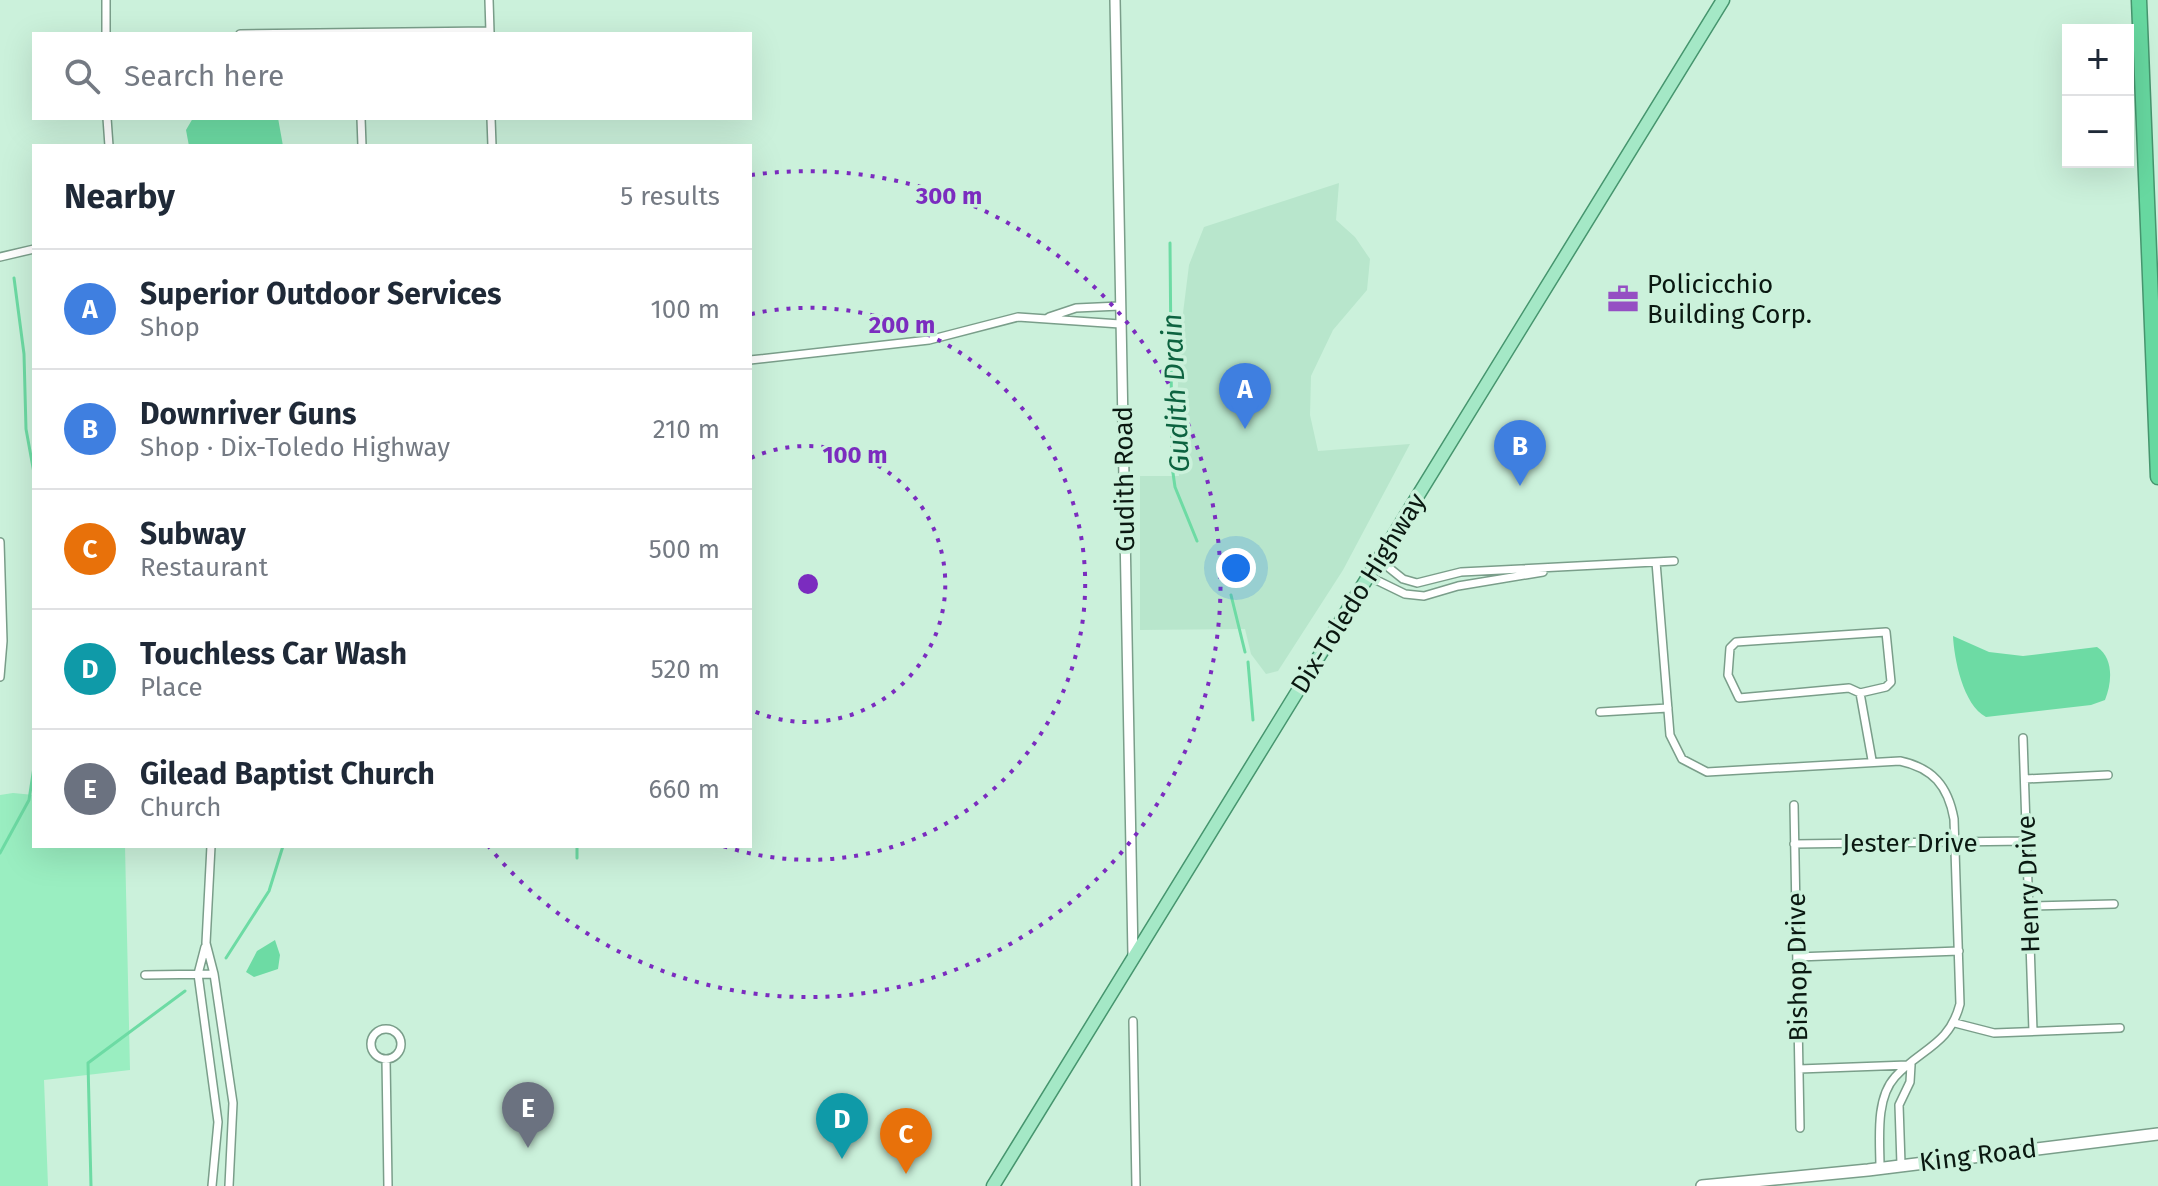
<!DOCTYPE html>
<html lang="en">
<head>
<meta charset="utf-8">
<style>
	:root { --surface:#fff; --page:#f2f2f3; --text:#1f2937; --muted:#747a83; --line:#e0e1e3; --accent:#7c3aed }
	body { margin:0; font-family:"Fira Sans",sans-serif; background:var(--page); color:var(--text) }
	.controls { position:absolute; right:24px; top:24px; display:grid; overflow:hidden; border-radius:0px; box-shadow:0 8px 32px #0002 }
	.controls button { width:72px; height:72px; display:grid; place-items:center; padding:0; border:0; border-bottom:2px solid var(--line); background:var(--surface); color:var(--text); font:40px sans-serif }
	.you { position:absolute; left:1236px; top:568px; width:28px; height:28px; margin:-20px; border:6px solid #fff; border-radius:50%; background:#1a73e8; box-shadow:0 0 0 12px #1a73e833 }
	.badge { display:grid; place-items:center; width:52px; height:52px; border-radius:50%; background:var(--accent); color:#fff; font-size:26px; font-weight:700 }
	.pin { position:absolute; translate:-50% -66px; filter:drop-shadow(0 2px 4px #0008) }
	.pin::after { content:''; position:absolute; top:42px; width:28px; height:24px; background:inherit; clip-path:polygon(0 0,100% 0,50% 100%) }
	.list { margin:0; padding:0; list-style:none }
	h2 { display:flex; justify-content:space-between; align-items:center; height:104px; margin:0; padding:0 32px; font-size:34px }
	h2 small { font-size:26px; font-weight:400; color:var(--muted) }
	.list li { display:grid; grid-template-columns:52px 1fr auto; gap:24px; align-items:center; box-sizing:border-box; height:120px; padding:0 32px; border-top:2px solid var(--line) }
	.list b { display:block; font-size:30px; white-space:nowrap }
	.list p { margin:0; font-size:26px; white-space:nowrap; color:var(--muted) }
	.list em { font-size:26px; font-style:normal; color:var(--muted) }
	.icon { flex:none; width:44px; height:44px; fill:none; stroke:currentColor; stroke-width:2; stroke-linecap:round; stroke-linejoin:round }
	.map { position:relative; flex:none; width:2158px; height:1186px; overflow:hidden }
	.search { position:absolute; background:var(--surface); box-shadow:0 8px 32px #0002; left:32px; top:32px; width:720px; height:88px; display:flex; align-items:center; gap:20px; box-sizing:border-box; padding:0 28px; border-radius:0px; color:var(--muted); font-size:30px }
	.panel { position:absolute; background:var(--surface); box-shadow:0 8px 32px #0002; left:32px; top:144px; width:720px; height:704px; border-radius:0px }
	.map>svg:first-child { display:block }
	.built { fill:#b8e6cc }
	.green { fill:#9aeec1 }
	.water { fill:#6ddba4 }
	.lines { fill:none; stroke-linecap:round; stroke-linejoin:round }
	.stream { stroke:#6ddba4; stroke-width:3 }
	.minor-casing { stroke:#7a9e8a; stroke-width:10 }
	.tertiary-casing { stroke:#7a9e8a; stroke-width:12 }
	.secondary-casing { stroke:#7a9e8a; stroke-width:14 }
	.primary-casing { stroke:#46956e; stroke-width:15 }
	.motorway-casing { stroke:#46956e; stroke-width:17 }
	.minor { stroke:#fff; stroke-width:7 }
	.tertiary { stroke:#fff; stroke-width:9 }
	.secondary { stroke:#fff; stroke-width:11 }
	.primary { stroke:#a4e8c6; stroke-width:12 }
	.motorway { stroke:#67d8a0; stroke-width:14 }
	.ring { fill:none; stroke:#7b2cbf; stroke-width:4; stroke-dasharray:4 8 }
	.labels { text-anchor:middle; stroke-width:7; stroke-linejoin:round; paint-order:stroke }
	.poi-label { font-size:26px; fill:#0a1811; stroke:#cbf1db; text-anchor:start }
	.street-label { font-size:26px; fill:#0a1811; stroke:#cbf1db }
	.water-label { font-size:28px; font-style:italic; fill:#0d6340; stroke:#cbf1db }
	.centre { fill:#7b2cbf; stroke:#cbf1db; stroke-width:4 }
	.ring-label { font-size:24px; text-anchor:middle; font-weight:bold; fill:#7b2cbf; stroke:#cbf1db; stroke-width:7; stroke-linejoin:round; paint-order:stroke }
</style>
</head>
<body>
<div class="map">
<svg width="2158" height="1186" viewBox="0 0 2158 1186">
	<rect width="100%" height="100%" fill="#cbf1db"/>
	<!-- built -->
	<path class="built" d="M1339,183L1336,220L1355,237L1370,259L1367,290L1333,330L1311,376L1310,415L1318,451L1410,444L1343,570L1278,671L1266,674L1251,654L1245,629L1140,630V476H1179L1177,400L1182,321L1189,265L1204,227Z"/>
	<!-- green -->
	<path class="green" d="M13,793L34,795V846H125L130,1070L44,1080L48,1186H0V795Z"/>
	<!-- water -->
	<path class="water" d="M193,118H278L283,146H189L186,130Z
		M1953,636L1989,652L2023,656L2097,647C2114,658 2112,683 2105,700L2091,705L1986,717C1963,705 1954,658 1953,636Z
		M275,940L280,955L278,969L254,977L246,972L257,951Z"/>
	<g class="lines">
		<!-- stream -->
		<path class="stream" d="M1170,243L1172,466L1175,487L1197,541
			M14,278L24,354L26,429L34,473
			M34,513V557
			M1231,595L1245,652
			M1248,662L1253,720
			M0,853L29,800L34,767
			M577,858V846
			M226,958L269,891L283,846
			M91,1186L88,1063L185,991"/>
		<defs>
			<path id="minor" d="M106,0V34
				M489,0L490,32
				M240,34L490,31
				M107,118L109,146
				M361,118L362,146
				M491,118L492,146
				M0,257L34,249
				M1049,317L1076,308L1120,306
				M750,360L929,340L1018,317L1120,324
				M0,542L3,641L0,677
				M1378,559L1403,579L1417,583L1461,572L1674,561
				M1656,562L1670,735L1682,759L1707,772L1900,761C1933,768 1948,786 1954,819L1960,1004C1949,1046 1921,1048 1895,1077C1875,1099 1880,1140 1880,1168
				M1368,576L1405,594L1424,596L1458,586L1543,572
				M1860,693L1886,687L1891,682L1886,632L1736,642L1730,648L1728,675L1739,698L1849,688L1860,693L1872,760
				M1600,712L1668,708
				M2023,738L2033,1031
				M2025,779L2108,775
				M1794,805L1800,1128
				M1794,844L2027,841
				M211,846L206,943L214,974L233,1103L229,1186
				M2029,906L2114,904
				M205,947L198,974L218,1122L212,1186
				M1797,957L1959,951
				M145,975L214,974
				M1133,1021L1136,1186
				M1955,1023L1994,1033L2120,1028
				M371 1044a15 15 0 1 1 30 0a15 15 0 1 1-30 0Z
				M386,1059L388,1186
				M1799,1069L1908,1065
				M1901,1164L1899,1105L1910,1082L1911,1065"/>
			<path id="tertiary" d="M1115,0L1133,956"/>
			<path id="secondary" d="M1702,1186L1868,1170L2158,1134"/>
			<path id="primary" d="M993,1186L1723,0"/>
			<path id="motorway" d="M2139,0L2158,477"/>
		</defs>
		<!-- minor casing -->
		<use href="#minor" class="minor-casing"/>
		<!-- tertiary casing -->
		<use href="#tertiary" class="tertiary-casing"/>
		<!-- secondary casing -->
		<use href="#secondary" class="secondary-casing"/>
		<!-- primary casing -->
		<use href="#primary" class="primary-casing"/>
		<!-- motorway casing -->
		<use href="#motorway" class="motorway-casing"/>
		<!-- minor -->
		<use href="#minor" class="minor"/>
		<!-- tertiary -->
		<use href="#tertiary" class="tertiary"/>
		<!-- secondary -->
		<use href="#secondary" class="secondary"/>
		<!-- primary -->
		<use href="#primary" class="primary"/>
		<!-- motorway -->
		<use href="#motorway" class="motorway"/>
	</g>
	<!-- distance rings -->
	<g class="ring">
		<path d="M751 458A138 138 0 1 1 751 710"/>
		<path d="M751 314A276 276 0 1 1 723 846"/>
		<path d="M751 175A413 413 0 1 1 489 847"/>
	</g>
	<!-- icons -->
	<defs>
		<symbol id="office-bare" viewBox="-9 -9 18 18"><path d="M-6-3h4V-5.5h4V-3h4V5H-6ZM-1-4.5V-3h2v-1.5ZM-6 0V1H6V0Z" fill="#954fc3" stroke="#cbf1db" stroke-width="2.5" paint-order="stroke"/></symbol>
	</defs>
	<g fill-rule="evenodd">
		<use href="#office-bare" x="1601" y="277" width="44" height="44"/>
	</g>
	<g class="labels">
		<!-- poi labels -->
		<g class="poi-label">
			<text x="1647" y="293">Policicchio<tspan x="1647" dy="30">Building Corp.</tspan></text>
		</g>
		<!-- street labels -->
		<g class="street-label">
			<text transform="translate(1124 479) rotate(-91)" y="9">Gudith Road</text>
			<text transform="translate(1358 593) rotate(-58)" y="9">Dix-Toledo Highway</text>
			<text x="1910" y="852">Jester Drive</text>
			<text transform="translate(2028 884) rotate(-92)" y="9">Henry Drive</text>
			<text transform="translate(1797 967) rotate(-91)" y="9">Bishop Drive</text>
			<text transform="translate(1978 1155) rotate(-7)" y="9">King Road</text>
		</g>
		<!-- water labels -->
		<g class="water-label">
			<text transform="translate(1175 393) rotate(-93)" y="10">Gudith Drain</text>
		</g>
	</g>
	<circle cx="808" cy="584" r="12" class="centre"/>
	<g class="ring-label">
		<text x="949" y="204">300 m</text>
		<text x="902" y="333">200 m</text>
		<text x="855" y="463">100 m</text>
	</g>
</svg>
<div class="controls">
<button>+</button>
<button>−</button>
</div>
<div class="you"></div>
<div class="pin badge" style="left:1245px;top:429px;background:#3f7fe0">A</div>
<div class="pin badge" style="left:1520px;top:486px;background:#3f7fe0">B</div>
<div class="pin badge" style="left:906px;top:1174px;background:#e8710a">C</div>
<div class="pin badge" style="left:842px;top:1159px;background:#0f9aa8">D</div>
<div class="pin badge" style="left:528px;top:1148px;background:#6b7280">E</div>
<div class="search"><svg class="icon" aria-label="search" viewBox="0 0 24 24"><circle cx="10" cy="10" r="6"/><path d="M15 15l6 6"/></svg>Search here</div>
<section class="panel">
<h2>Nearby<small>5 results</small></h2>
<ul class="list">
<li><span class="badge" style="background:#3f7fe0">A</span><div><b>Superior Outdoor Services</b><p>Shop</p></div><em>100 m</em></li>
<li><span class="badge" style="background:#3f7fe0">B</span><div><b>Downriver Guns</b><p>Shop · Dix-Toledo Highway</p></div><em>210 m</em></li>
<li><span class="badge" style="background:#e8710a">C</span><div><b>Subway</b><p>Restaurant</p></div><em>500 m</em></li>
<li><span class="badge" style="background:#0f9aa8">D</span><div><b>Touchless Car Wash</b><p>Place</p></div><em>520 m</em></li>
<li><span class="badge" style="background:#6b7280">E</span><div><b>Gilead Baptist Church</b><p>Church</p></div><em>660 m</em></li>
</ul>
</section>
</div>
</body>
</html>
